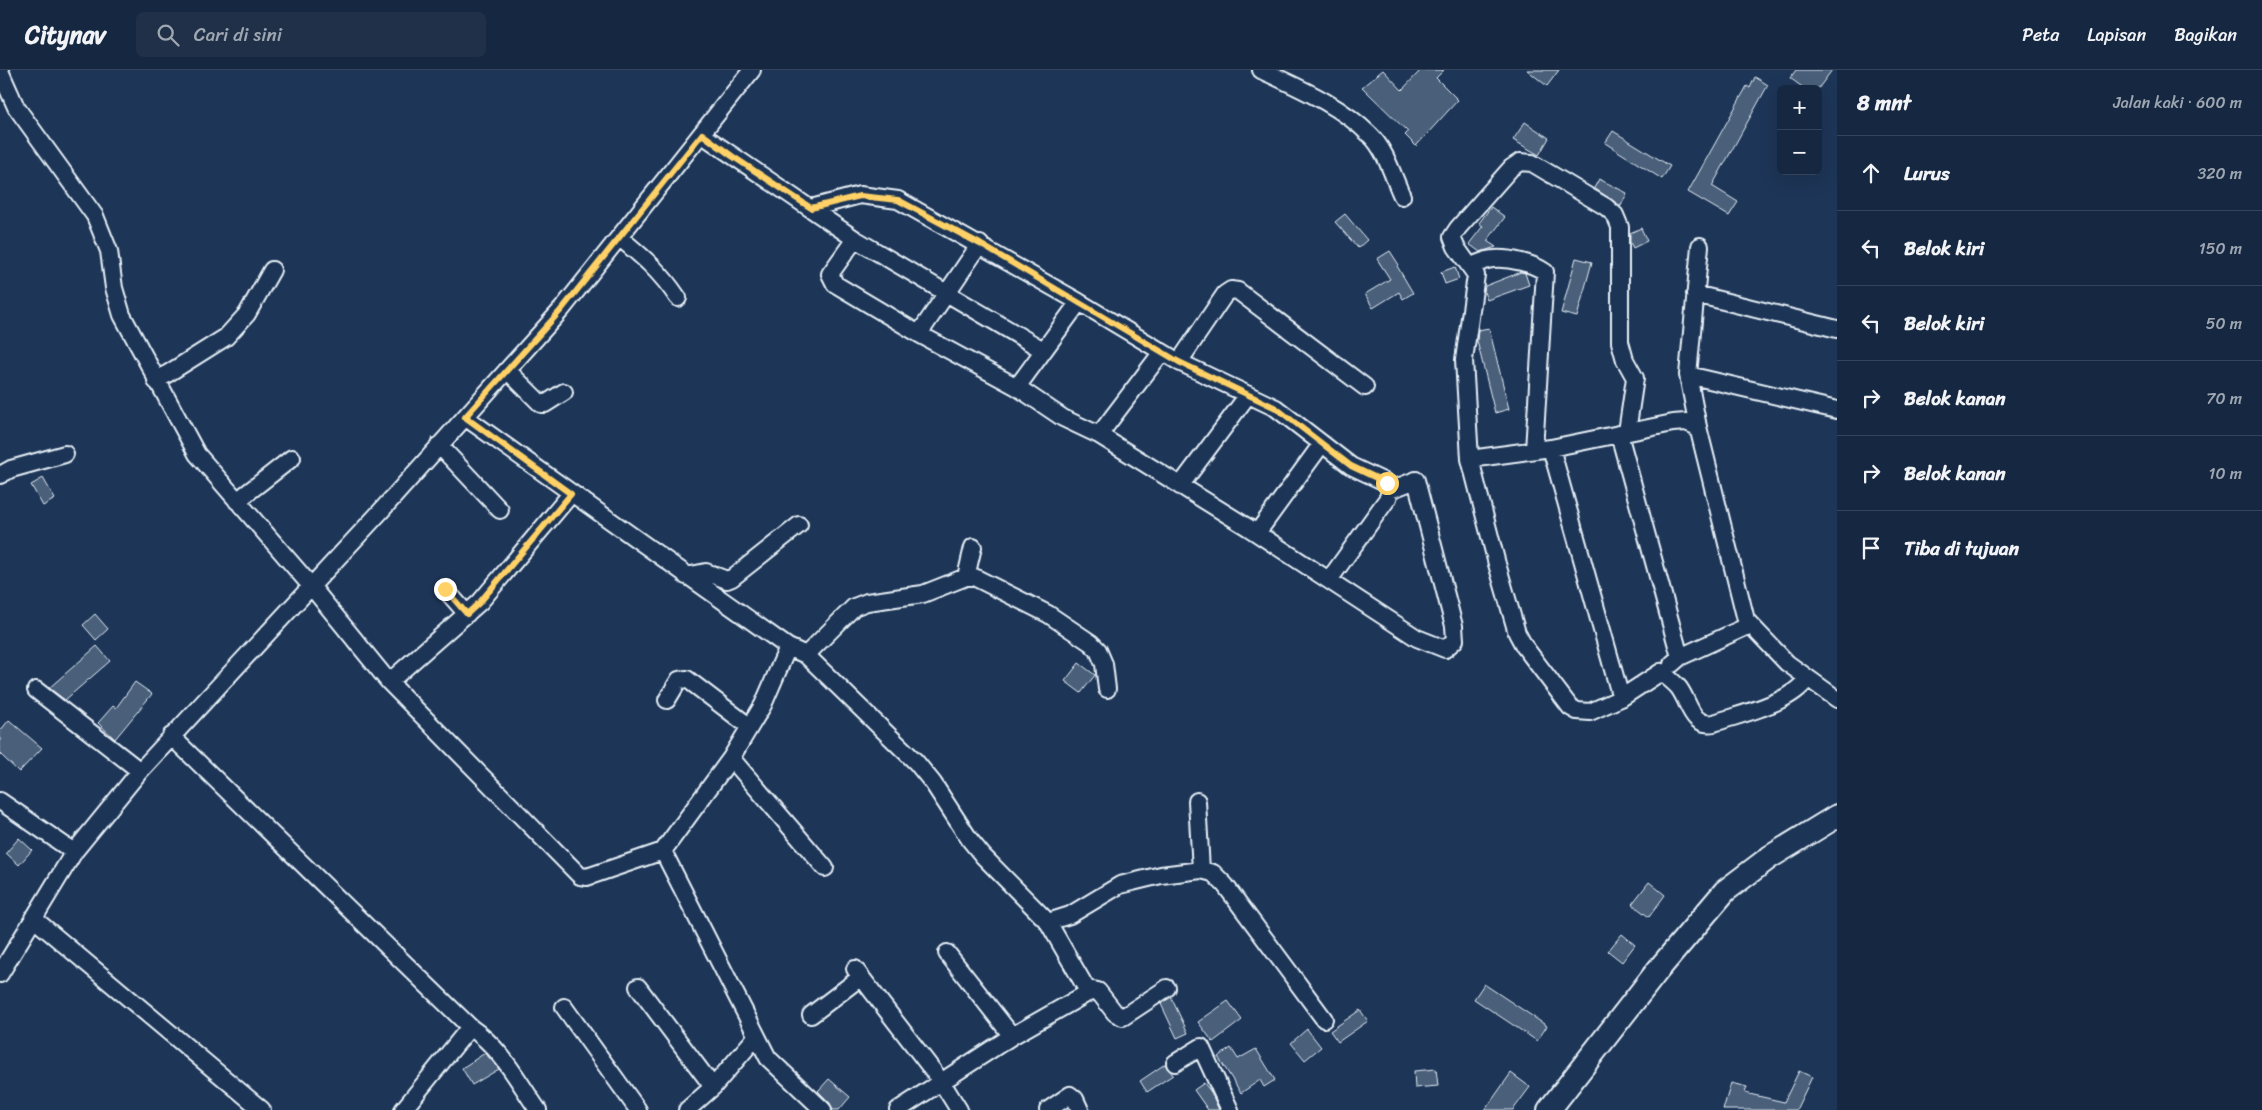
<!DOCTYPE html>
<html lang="id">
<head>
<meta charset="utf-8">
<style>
	:root { --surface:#162841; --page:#1f3048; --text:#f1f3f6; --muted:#9ea6b1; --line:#35445a }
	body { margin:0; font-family:Sriracha,sans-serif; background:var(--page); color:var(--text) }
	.controls { position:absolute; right:15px; top:15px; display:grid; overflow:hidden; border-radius:8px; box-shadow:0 5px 20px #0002 }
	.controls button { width:45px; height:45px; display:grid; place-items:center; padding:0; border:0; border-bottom:1px solid var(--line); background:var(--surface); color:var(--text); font:25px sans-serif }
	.stop { position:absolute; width:15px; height:15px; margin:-11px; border:4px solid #ffd166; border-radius:50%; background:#fff }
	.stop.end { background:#ffd166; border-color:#fff; box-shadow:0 1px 5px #0008 }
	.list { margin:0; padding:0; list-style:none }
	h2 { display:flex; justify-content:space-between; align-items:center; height:65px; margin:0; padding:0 20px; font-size:21px }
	h2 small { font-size:16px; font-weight:400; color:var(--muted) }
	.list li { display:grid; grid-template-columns:32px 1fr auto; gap:15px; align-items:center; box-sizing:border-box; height:75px; padding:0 20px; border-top:1px solid var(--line) }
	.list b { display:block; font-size:19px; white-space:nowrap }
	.list em { font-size:16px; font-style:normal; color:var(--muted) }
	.icon { flex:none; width:28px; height:28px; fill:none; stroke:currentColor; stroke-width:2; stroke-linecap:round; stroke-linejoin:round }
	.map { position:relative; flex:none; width:1837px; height:1040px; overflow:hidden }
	header { display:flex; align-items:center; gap:30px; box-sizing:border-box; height:70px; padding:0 25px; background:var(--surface); border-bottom:1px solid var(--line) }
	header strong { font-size:24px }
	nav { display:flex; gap:28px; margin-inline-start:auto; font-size:18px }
	.search { width:350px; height:45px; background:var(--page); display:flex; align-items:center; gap:12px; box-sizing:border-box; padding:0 18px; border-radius:8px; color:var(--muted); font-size:19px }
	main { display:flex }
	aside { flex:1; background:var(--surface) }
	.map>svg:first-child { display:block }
	.building { fill:#495e7a; stroke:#e8f1f8 }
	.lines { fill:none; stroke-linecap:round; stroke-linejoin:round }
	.street-casing { stroke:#e8f1f8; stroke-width:20 }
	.secondary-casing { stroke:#e8f1f8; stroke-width:26 }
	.street { stroke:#1d3557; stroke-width:16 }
	.secondary { stroke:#1d3557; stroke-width:22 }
	.route { stroke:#ffd166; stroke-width:6 }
</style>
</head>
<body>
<header>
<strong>Citynav</strong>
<div class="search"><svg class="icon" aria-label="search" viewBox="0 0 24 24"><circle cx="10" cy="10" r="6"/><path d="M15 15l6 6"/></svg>Cari di sini</div>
<nav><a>Peta</a><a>Lapisan</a><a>Bagikan</a></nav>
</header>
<main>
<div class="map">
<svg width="1837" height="1040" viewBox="0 0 1837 1040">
	<rect width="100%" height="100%" fill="#1d3557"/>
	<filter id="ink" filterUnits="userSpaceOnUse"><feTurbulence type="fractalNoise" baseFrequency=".02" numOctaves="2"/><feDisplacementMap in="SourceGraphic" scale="10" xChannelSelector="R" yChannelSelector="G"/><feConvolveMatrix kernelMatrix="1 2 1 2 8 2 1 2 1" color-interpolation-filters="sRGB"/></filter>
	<g filter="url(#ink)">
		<!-- building -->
		<path class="building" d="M1383,0L1402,20L1421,0H1444L1436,8L1458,30L1416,76L1405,65L1408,62L1362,17Z
			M1527,0H1559L1547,16Z
			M1796,0H1832L1818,19H1805L1790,8Z
			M1755,7L1768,15L1712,116L1738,132L1729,146L1688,122L1747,16L1750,18Z
			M1525,52L1549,68L1539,85L1513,70Z
			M1613,61L1670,96L1662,109L1605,73Z
			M1599,109L1627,123L1621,136L1594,118Z
			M1491,137L1505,147L1487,171L1496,177L1480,182L1469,174L1483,156L1479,153Z
			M1345,144L1367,170L1358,178L1335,152Z
			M1641,158L1647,171L1633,178L1630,172V163Z
			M1390,181L1399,195L1397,196L1413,223L1403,229L1399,222L1373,238L1365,224L1390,209L1377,189Z
			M1576,188L1592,192L1577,247L1561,243Z
			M1455,197L1459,209L1445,214L1441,202Z
			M1521,202L1525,203L1529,215L1487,230L1484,222L1485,216Z
			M1489,258L1509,339L1495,343L1477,271L1478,260Z
			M43,408L55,429L43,436L31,415Z
			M95,544L108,559L96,570L83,555Z
			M97,576L110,591L65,630L49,618Z
			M1079,593L1095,605L1081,623L1065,611Z
			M135,612L152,624L115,669L98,653L113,636L116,638Z
			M9,650L42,678L19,702L0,684V661Z
			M19,768L32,780L19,795L6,783Z
			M1649,812L1665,825L1649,847L1632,834Z
			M1622,864L1635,875L1622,892L1608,881Z
			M1484,914L1547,956L1537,971L1474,929Z
			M1171,927L1188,963L1177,968L1161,934Z
			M1228,931L1242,950L1213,972L1198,952Z
			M1360,940L1368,951L1338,972L1330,961Z
			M1307,959L1321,977L1305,990L1291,973Z
			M1231,978L1238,989L1256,979L1275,1010L1264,1017L1260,1010L1241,1023L1218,987Z
			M485,983L499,999L472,1015L462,998Z
			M1165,994L1173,1005L1147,1022L1140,1011Z
			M1436,999L1438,1016L1415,1018L1414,1001Z
			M1799,1001L1812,1007L1796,1040H1723L1731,1013L1747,1017L1745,1023L1784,1032Z
			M1511,1003L1530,1017L1513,1040H1485Z
			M829,1009L850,1027L839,1040H833L830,1033L818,1021Z
			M1204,1013L1211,1022L1219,1040H1208L1194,1020Z"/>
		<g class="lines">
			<defs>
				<path id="street" d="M1261,0C1299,18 1340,35 1370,65C1386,80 1393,107 1402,126
					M0,1L16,37L95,146L109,181L114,218L122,245L197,384L311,516L389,612L580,806L587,807L663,781
					M701,64L855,169L1043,280
					M811,138L860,125L898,130L1079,232L1017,317L919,264L835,214L830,204L855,169
					M619,167C643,187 660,201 678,228
					M1700,176L1688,305L1698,357L1746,550L1787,593L1837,629
					M1470,196C1478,194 1486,189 1494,189C1509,188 1533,193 1545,202L1534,380
					M1695,224L1837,259
					M1079,232L1179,292L1225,224L1231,220L1238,221L1365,317
					M919,264L980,174
					M1162,282L1099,365L1249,458L1417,568L1445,579L1455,570L1454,556L1416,410L1390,420
					M1179,292L1276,338L1351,396L1387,413L1390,420L1388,428L1329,510
					M507,300L541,334H545L564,322
					M1688,305L1837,340
					M156,311L226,267L247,244L272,200
					M1017,317L1063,348L1099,365
					M465,347L788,577L806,585L916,692L933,713L970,770L983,786L1048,852L1070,845L1120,815L1161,805L1201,800L1213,803L1225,815L1324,949
					M1627,362L1635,308L1625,290L1620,272V157L1615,145L1606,137L1532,93L1520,92L1511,98L1458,158L1452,167L1456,177L1476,205L1464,290L1470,389L1497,494L1517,563L1524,576L1570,637L1577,641L1590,642L1621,628L1661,602C1667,607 1674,612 1679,618C1690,633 1691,657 1714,653C1743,643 1790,634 1808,608
					M1619,364L1680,587
					M439,375L500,440
					M1551,378L1621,628
					M1470,389L1551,378L1673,353L1686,352L1698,357
					M0,405L11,399L65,384
					M1180,416L1248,325
					M237,431L292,388
					M1257,463L1321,375
					M686,506L706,502L727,510L732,508L799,455
					M966,507L973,477
					M445,519L467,544
					M788,577L763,635L731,688L663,781L768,988L823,1040
					M806,585L854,537L867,532L923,524L966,507H974L1048,544L1091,573L1098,580L1104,594L1107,619
					M1672,594L1680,587L1750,555
					M389,612L480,532L571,424
					M36,620L140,701
					M667,630L679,610L687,609L750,657
					M171,666L470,957C502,979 516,1008 538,1040
					M731,688L825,798
					M0,731L74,782
					M1197,731L1201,800
					M33,848L262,1040
					M1048,852L1089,923
					M855,899L941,1011L959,1040
					M0,904L74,782L140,701L380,442L562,239L752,0
					M638,917L713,1017
					M564,937L638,1040
					M811,945L861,907
					M1012,966L1093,920L1098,921L1115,943L1123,947L1167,918
					M1175,993L1201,977L1230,1040
					M403,1040L470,957
					M687,1040L713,1017L756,967
					M898,1040L1012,966L947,883
					M1048,1040L1070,1025L1075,1029L1080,1040"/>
				<path id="secondary" d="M1549,1040L1658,900L1725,821L1770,787L1837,746"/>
			</defs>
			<!-- street casing -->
			<use href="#street" class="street-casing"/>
			<!-- secondary casing -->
			<use href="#secondary" class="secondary-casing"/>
			<!-- street -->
			<use href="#street" class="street"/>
			<!-- secondary -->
			<use href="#secondary" class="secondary"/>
		</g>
	</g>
	<g class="lines" filter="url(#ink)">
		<!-- route -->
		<path class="route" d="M445,519L467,544L480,532L571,424L465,347L562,239L702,64L732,86L811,138L860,126L898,130L980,174L1179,292L1276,338L1351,396L1387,413"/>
	</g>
</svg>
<div class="controls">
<button>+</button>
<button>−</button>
</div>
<div class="stop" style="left:1387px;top:413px"></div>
<div class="stop end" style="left:445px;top:519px"></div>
</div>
<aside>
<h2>8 mnt<small>Jalan kaki · 600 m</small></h2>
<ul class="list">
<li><svg class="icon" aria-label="ahead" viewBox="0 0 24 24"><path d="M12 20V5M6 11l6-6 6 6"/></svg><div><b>Lurus</b></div><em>320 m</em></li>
<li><svg class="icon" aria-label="left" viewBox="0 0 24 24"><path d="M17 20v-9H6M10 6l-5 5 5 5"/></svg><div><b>Belok kiri</b></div><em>150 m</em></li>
<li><svg class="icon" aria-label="left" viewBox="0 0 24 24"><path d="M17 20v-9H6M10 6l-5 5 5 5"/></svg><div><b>Belok kiri</b></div><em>50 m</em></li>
<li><svg class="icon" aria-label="right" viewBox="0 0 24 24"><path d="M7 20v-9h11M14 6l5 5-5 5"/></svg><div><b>Belok kanan</b></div><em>70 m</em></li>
<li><svg class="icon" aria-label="right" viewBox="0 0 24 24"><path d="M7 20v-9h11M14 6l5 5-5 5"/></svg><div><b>Belok kanan</b></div><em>10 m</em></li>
<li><svg class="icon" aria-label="arrive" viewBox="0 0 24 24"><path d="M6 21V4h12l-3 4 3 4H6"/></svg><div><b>Tiba di tujuan</b></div></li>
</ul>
</aside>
</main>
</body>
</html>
